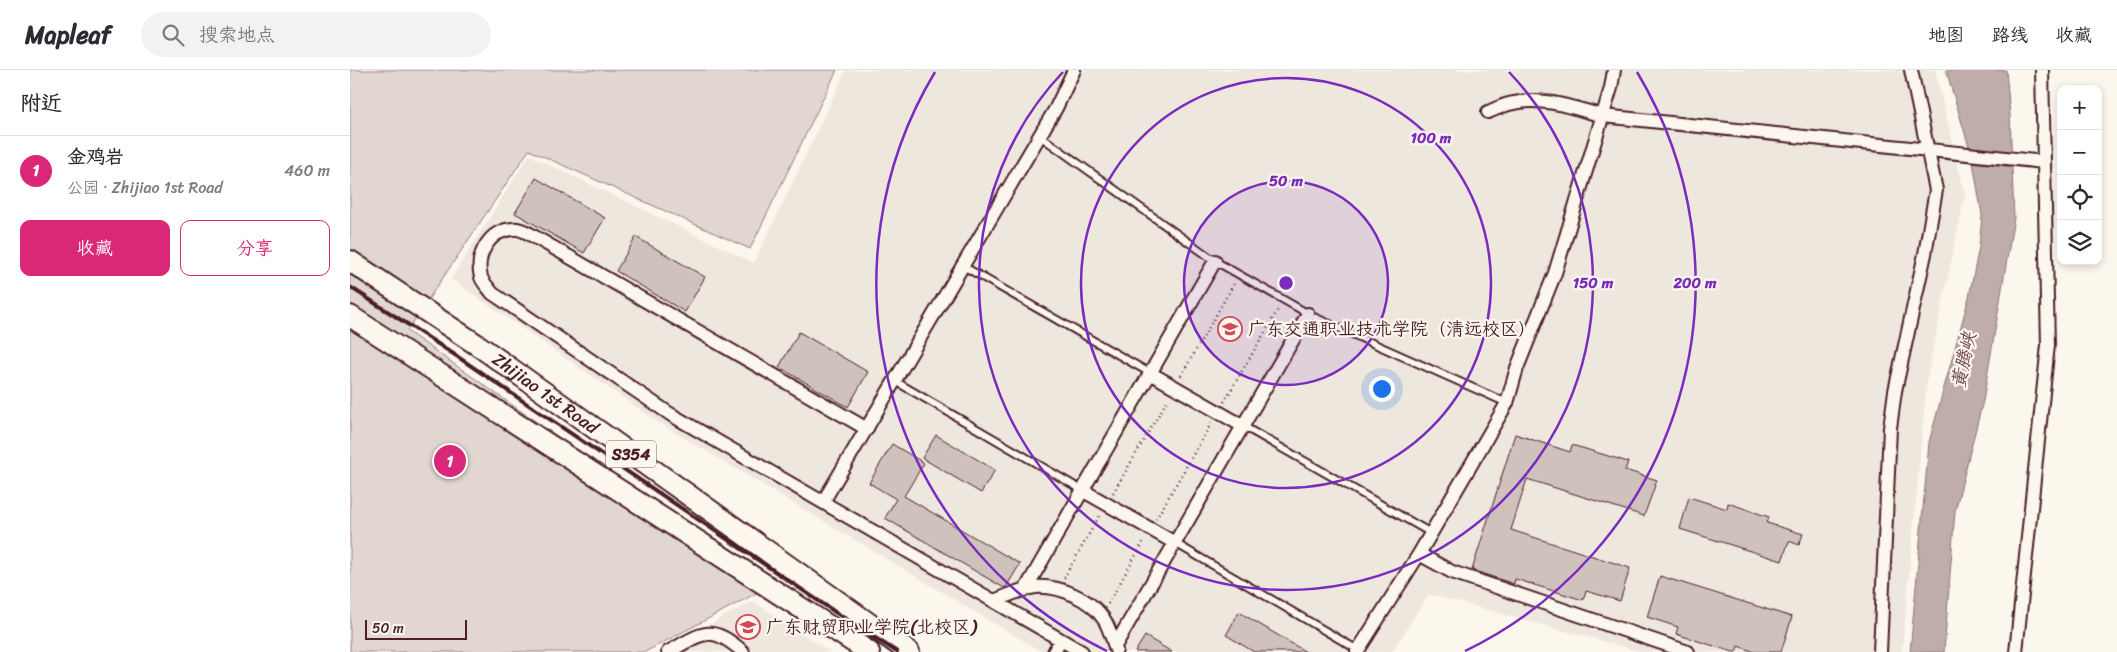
<!DOCTYPE html>
<html lang="zh">
<head>
<meta charset="utf-8">
<style>
	:root { --surface:#fff; --page:#f2f2f3; --text:#2b2b33; --muted:#7c7c81; --line:#e1e1e2; --accent:#db2777 }
	body { margin:0; font-family:Sriracha,"LXGW WenKai TC",sans-serif; background:var(--page); color:var(--text) }
	.controls { position:absolute; right:15px; top:15px; display:grid; overflow:hidden; border-radius:10px; box-shadow:0 2px 8px #0003 }
	.controls button { width:45px; height:45px; display:grid; place-items:center; padding:0; border:0; border-bottom:1px solid var(--line); background:var(--surface); color:var(--text); font:25px sans-serif }
	.scale { position:absolute; left:15px; bottom:12px; width:102px; box-sizing:border-box; padding-left:5px; border:2px solid #4a1f2b; border-top:0; font-size:14px; line-height:18px; white-space:nowrap; color:#4a1f2b; -webkit-text-stroke:4px #fbf7ec; paint-order:stroke }
	.you { position:absolute; left:1031px; top:318px; width:18px; height:18px; margin:-12px; border:4px solid #fff; border-radius:50%; background:#1a73e8; box-shadow:0 0 0 8px #1a73e833 }
	.badge { display:grid; place-items:center; width:32px; height:32px; border-radius:50%; background:var(--accent); color:#fff; font-size:16px; font-weight:700 }
	.pin { position:absolute; translate:-50% -50%; border:2px solid #fff; box-shadow:0 1px 5px #0006 }
	.list { margin:0; padding:0; list-style:none }
	h2 { display:flex; justify-content:space-between; align-items:center; height:65px; margin:0; padding:0 20px; font-size:21px }
	h2 small { font-size:16px; font-weight:400; color:var(--muted) }
	.list li { display:grid; grid-template-columns:32px 1fr auto; gap:15px; align-items:center; box-sizing:border-box; height:70px; padding:0 20px; border-top:1px solid var(--line) }
	.list b { display:block; font-size:19px; white-space:nowrap }
	.list p { margin:0; font-size:16px; white-space:nowrap; color:var(--muted) }
	.list em { font-size:16px; font-style:normal; color:var(--muted) }
	.actions { display:flex; gap:10px; padding:15px 20px }
	.actions a { flex:1; padding:11px 0; border:1px solid var(--accent); border-radius:10px; text-align:center; font-size:18px; color:var(--accent) }
	.actions .main { background:var(--accent); color:#fff }
	.icon { flex:none; width:28px; height:28px; fill:none; stroke:currentColor; stroke-width:2; stroke-linecap:round; stroke-linejoin:round }
	.map { position:relative; flex:none; width:1767px; height:582px; overflow:hidden }
	header { display:flex; align-items:center; gap:30px; box-sizing:border-box; height:70px; padding:0 25px; background:var(--surface); border-bottom:1px solid var(--line) }
	header strong { font-size:24px }
	nav { display:flex; gap:28px; margin-inline-start:auto; font-size:18px }
	.search { width:350px; height:45px; background:var(--page); display:flex; align-items:center; gap:12px; box-sizing:border-box; padding:0 18px; border-radius:28px; color:var(--muted); font-size:19px }
	main { display:flex }
	aside { flex:1; background:var(--surface) }
	.map>svg:first-child { display:block }
	.built { fill:#eee7de }
	.green { fill:#e2d7d0; stroke:#967b7e }
	.water { fill:#bfadaa; stroke:#907477 }
	.building { fill:#cfc2bc; stroke:#4a1f2b }
	.lines { fill:none; stroke-linecap:round; stroke-linejoin:round }
	.lane-casing { stroke:#4a1f2b; stroke-width:10 }
	.street-casing { stroke:#4a1f2b; stroke-width:16 }
	.primary-casing { stroke:#4a1f2b; stroke-width:24 }
	.path { stroke:#4a1f2b; stroke-width:2.5; stroke-dasharray:1 4; stroke-linecap:butt }
	.lane { stroke:#fbf7ec; stroke-width:6 }
	.street { stroke:#fbf7ec; stroke-width:12 }
	.primary { stroke:#fbf7ec; stroke-width:20 }
	.rail { stroke:#4a1f2b; stroke-width:4 }
	.ring { fill:none; stroke:#7b2cbf; stroke-width:2.5 }
	.labels { text-anchor:middle; stroke-width:4.5; stroke-linejoin:round; paint-order:stroke }
	.shield { fill:#fbf7ec; stroke:#7f6065; stroke-width:1 }
	.shield-label { font-size:16px; font-weight:bold; fill:#4a1f2b }
	.poi-label { font-size:18px; fill:#4a1f2b; stroke:#fbf7ec; text-anchor:start }
	.street-label { font-size:18px; fill:#4a1f2b; stroke:#fbf7ec }
	.water-label { font-size:19px; font-style:italic; fill:#6d4a51; stroke:#fbf7ec }
	.centre { fill:#7b2cbf; stroke:#fbf7ec; stroke-width:2.5 }
	.ring-label { font-size:15px; text-anchor:middle; font-weight:bold; fill:#7b2cbf; stroke:#fbf7ec; stroke-width:4.5; stroke-linejoin:round; paint-order:stroke }
</style>
</head>
<body>
<header>
<strong>Mapleaf</strong>
<div class="search"><svg class="icon" aria-label="search" viewBox="0 0 24 24"><circle cx="10" cy="10" r="6"/><path d="M15 15l6 6"/></svg>搜索地点</div>
<nav><a>地图</a><a>路线</a><a>收藏</a></nav>
</header>
<main>
<aside>
<h2>附近<small></small></h2>
<ul class="list">
<li><span class="badge">1</span><div><b>金鸡岩</b><p>公园 · Zhijiao 1st Road</p></div><em>460 m</em></li>
</ul>
<div class="actions"><a class="main">收藏</a><a>分享</a></div>
</aside>
<div class="map">
<svg width="1767" height="582" viewBox="0 0 1767 582">
	<rect width="100%" height="100%" fill="#fbf7ec"/>
	<filter id="ink" filterUnits="userSpaceOnUse"><feTurbulence type="fractalNoise" baseFrequency=".02" numOctaves="2"/><feDisplacementMap in="SourceGraphic" scale="10" xChannelSelector="R" yChannelSelector="G"/><feConvolveMatrix kernelMatrix="1 2 1 2 8 2 1 2 1" color-interpolation-filters="sRGB"/></filter>
	<g filter="url(#ink)">
		<!-- built -->
		<path class="built" d="M496,0H1585L1615,124L1577,308L1552,582H1292L1079,524L1042,582H692L311,354L101,209L179,85L404,193Z
			M403,531L480,582H309Z"/>
		<!-- green -->
		<path class="green" d="M0,0H487L400,179L179,80L57,261L420,516L295,582H0Z"/>
		<!-- water -->
		<path class="water" d="M1596,0H1656L1660,45L1664,148L1633,331L1605,441L1594,582H1560L1579,372L1619,227L1629,177L1632,145L1622,87Z"/>
		<!-- building -->
		<path class="building" d="M186,108L255,148L234,183L165,143Z
			M286,167L355,207L335,242L266,201Z
			M449,262L518,302L498,337L429,297Z
			M1165,364L1220,382L1222,375L1278,392L1275,400L1307,410L1294,446L1177,409L1161,460L1280,498L1270,531L1236,521L1233,530L1165,509L1164,514L1122,500Z
			M586,365L645,400L631,423L572,388Z
			M542,374L574,393L554,426L670,494L656,517L654,518L535,448L546,429L519,413Z
			M1339,427L1377,439L1378,433L1419,447L1417,453L1453,464L1449,475L1439,471L1432,491L1330,459Z
			M1310,506L1442,547L1431,582H1405L1388,576L1386,582H1383L1326,564L1328,557L1297,547Z
			M889,542L956,582H904L876,565Z
			M795,566L822,582H785Z"/>
		<g class="lines">
			<defs>
				<path id="lane" d="M690,66L865,191L964,247L1157,333
					M613,196L800,303
					M545,311L732,420
					M893,356L1081,463
					M825,473L1008,580"/>
				<path id="street" d="M1138,42C1146,39 1155,34 1164,33C1193,26 1224,38 1253,46L1694,92
					M800,303L893,356
					M517,359L178,163C174,161 168,158 163,159C140,160 125,184 131,207C132,212 139,218 142,223L320,344L732,582
					M732,420L825,473
					M473,432L706,38L724,0
					M1069,484L1102,502L1338,582
					M675,520L865,191
					M644,531C657,526 671,519 685,517C709,515 742,529 755,551C760,560 763,570 766,580
					M765,576L958,244
					M318,582C353,563 360,553 393,582
					M704,582L711,570
					M1007,582L1069,484L1157,333L1167,298L1205,203L1261,18L1264,0
					M1530,582L1540,358L1545,321L1575,184L1586,120L1561,0
					M1666,582L1698,275L1692,0"/>
				<g id="primary">
					<path id="s1" d="M0,191L129,276L559,582"/>
					<path d="M0,246L519,582"/>
				</g>
			</defs>
			<!-- lane casing -->
			<use href="#lane" class="lane-casing"/>
			<!-- street casing -->
			<use href="#street" class="street-casing"/>
			<!-- primary casing -->
			<use href="#primary" class="primary-casing"/>
			<!-- path -->
			<path class="path" d="M831,306L885,212
				M874,332L929,238
				M763,423L818,329
				M806,449L862,352
				M714,508L750,445
				M758,534L795,469"/>
			<!-- lane -->
			<use href="#lane" class="lane"/>
			<!-- street -->
			<use href="#street" class="street"/>
			<!-- primary -->
			<use href="#primary" class="primary"/>
			<!-- rail -->
			<path class="rail" d="M0,217L105,285L482,540L547,582"/>
		</g>
	</g>
	<!-- distance rings -->
	<circle cx="936" cy="213" r="102" fill="#7b2cbf" fill-opacity=".12"/>
	<g class="ring">
		<circle cx="936" cy="213" r="102"/>
		<circle cx="936" cy="213" r="205"/>
		<path d="M1159 2A307 307 0 1 1 713 2"/>
		<path d="M757 581A409 409 0 0 1 585 2M1287 2A409 409 0 0 1 1115 581"/>
	</g>
	<!-- icons -->
	<defs>
		<symbol id="university-ring" viewBox="-11 -11 22 22"><circle r="9.5" fill="#fbf7ec" stroke="#d1495b" stroke-width="1.5"/><path d="M0-5L7-2L0 1L-7-2ZM-4 1L0 2.5L4 1V4Q0 6-4 4Z" fill="#d1495b"/></symbol>
	</defs>
	<g fill-rule="evenodd">
		<use href="#university-ring" x="866" y="245" width="28" height="28"/>
		<use href="#university-ring" x="384" y="543" width="28" height="28"/>
	</g>
	<g class="labels">
		<!-- shield labels -->
		<rect class="shield" x="256" y="370.5" width="50" height="27" rx="4"/>
		<g class="shield-label">
			<text x="281" y="390">S354</text>
		</g>
		<!-- poi labels -->
		<g class="poi-label">
			<text x="898" y="265">广东交通职业技术学院（清远校区）</text>
			<text x="416" y="563">广东财贸职业学院(北校区)</text>
		</g>
		<!-- street labels -->
		<g class="street-label">
			<text dy="6" stroke="none"><textPath href="#s1" startOffset="236">Zhijiao 1st Road</textPath></text>
		</g>
		<!-- water labels -->
		<g class="water-label">
			<text transform="translate(1613 290) rotate(-78)" y="7">黄腾峡</text>
		</g>
	</g>
	<circle cx="936" cy="213" r="8" class="centre"/>
	<g class="ring-label">
		<text x="1081" y="73">100 m</text>
		<text x="936" y="116">50 m</text>
		<text x="1243" y="218">150 m</text>
		<text x="1345" y="218">200 m</text>
	</g>
</svg>
<div class="controls">
<button>+</button>
<button>−</button>
<button><svg class="icon" aria-label="locate" viewBox="0 0 24 24"><circle cx="12" cy="12" r="6"/><path d="M12 2v4M12 18v4M2 12h4M18 12h4"/></svg></button>
<button><svg class="icon" aria-label="layers" viewBox="0 0 24 24"><path d="M12 4l9 5-9 5-9-5zM3 14l9 5 9-5"/></svg></button>
</div>
<div class="scale">50 m</div>
<div class="you"></div>
<div class="pin badge" style="left:100px;top:391px">1</div>
</div>
</main>
</body>
</html>
